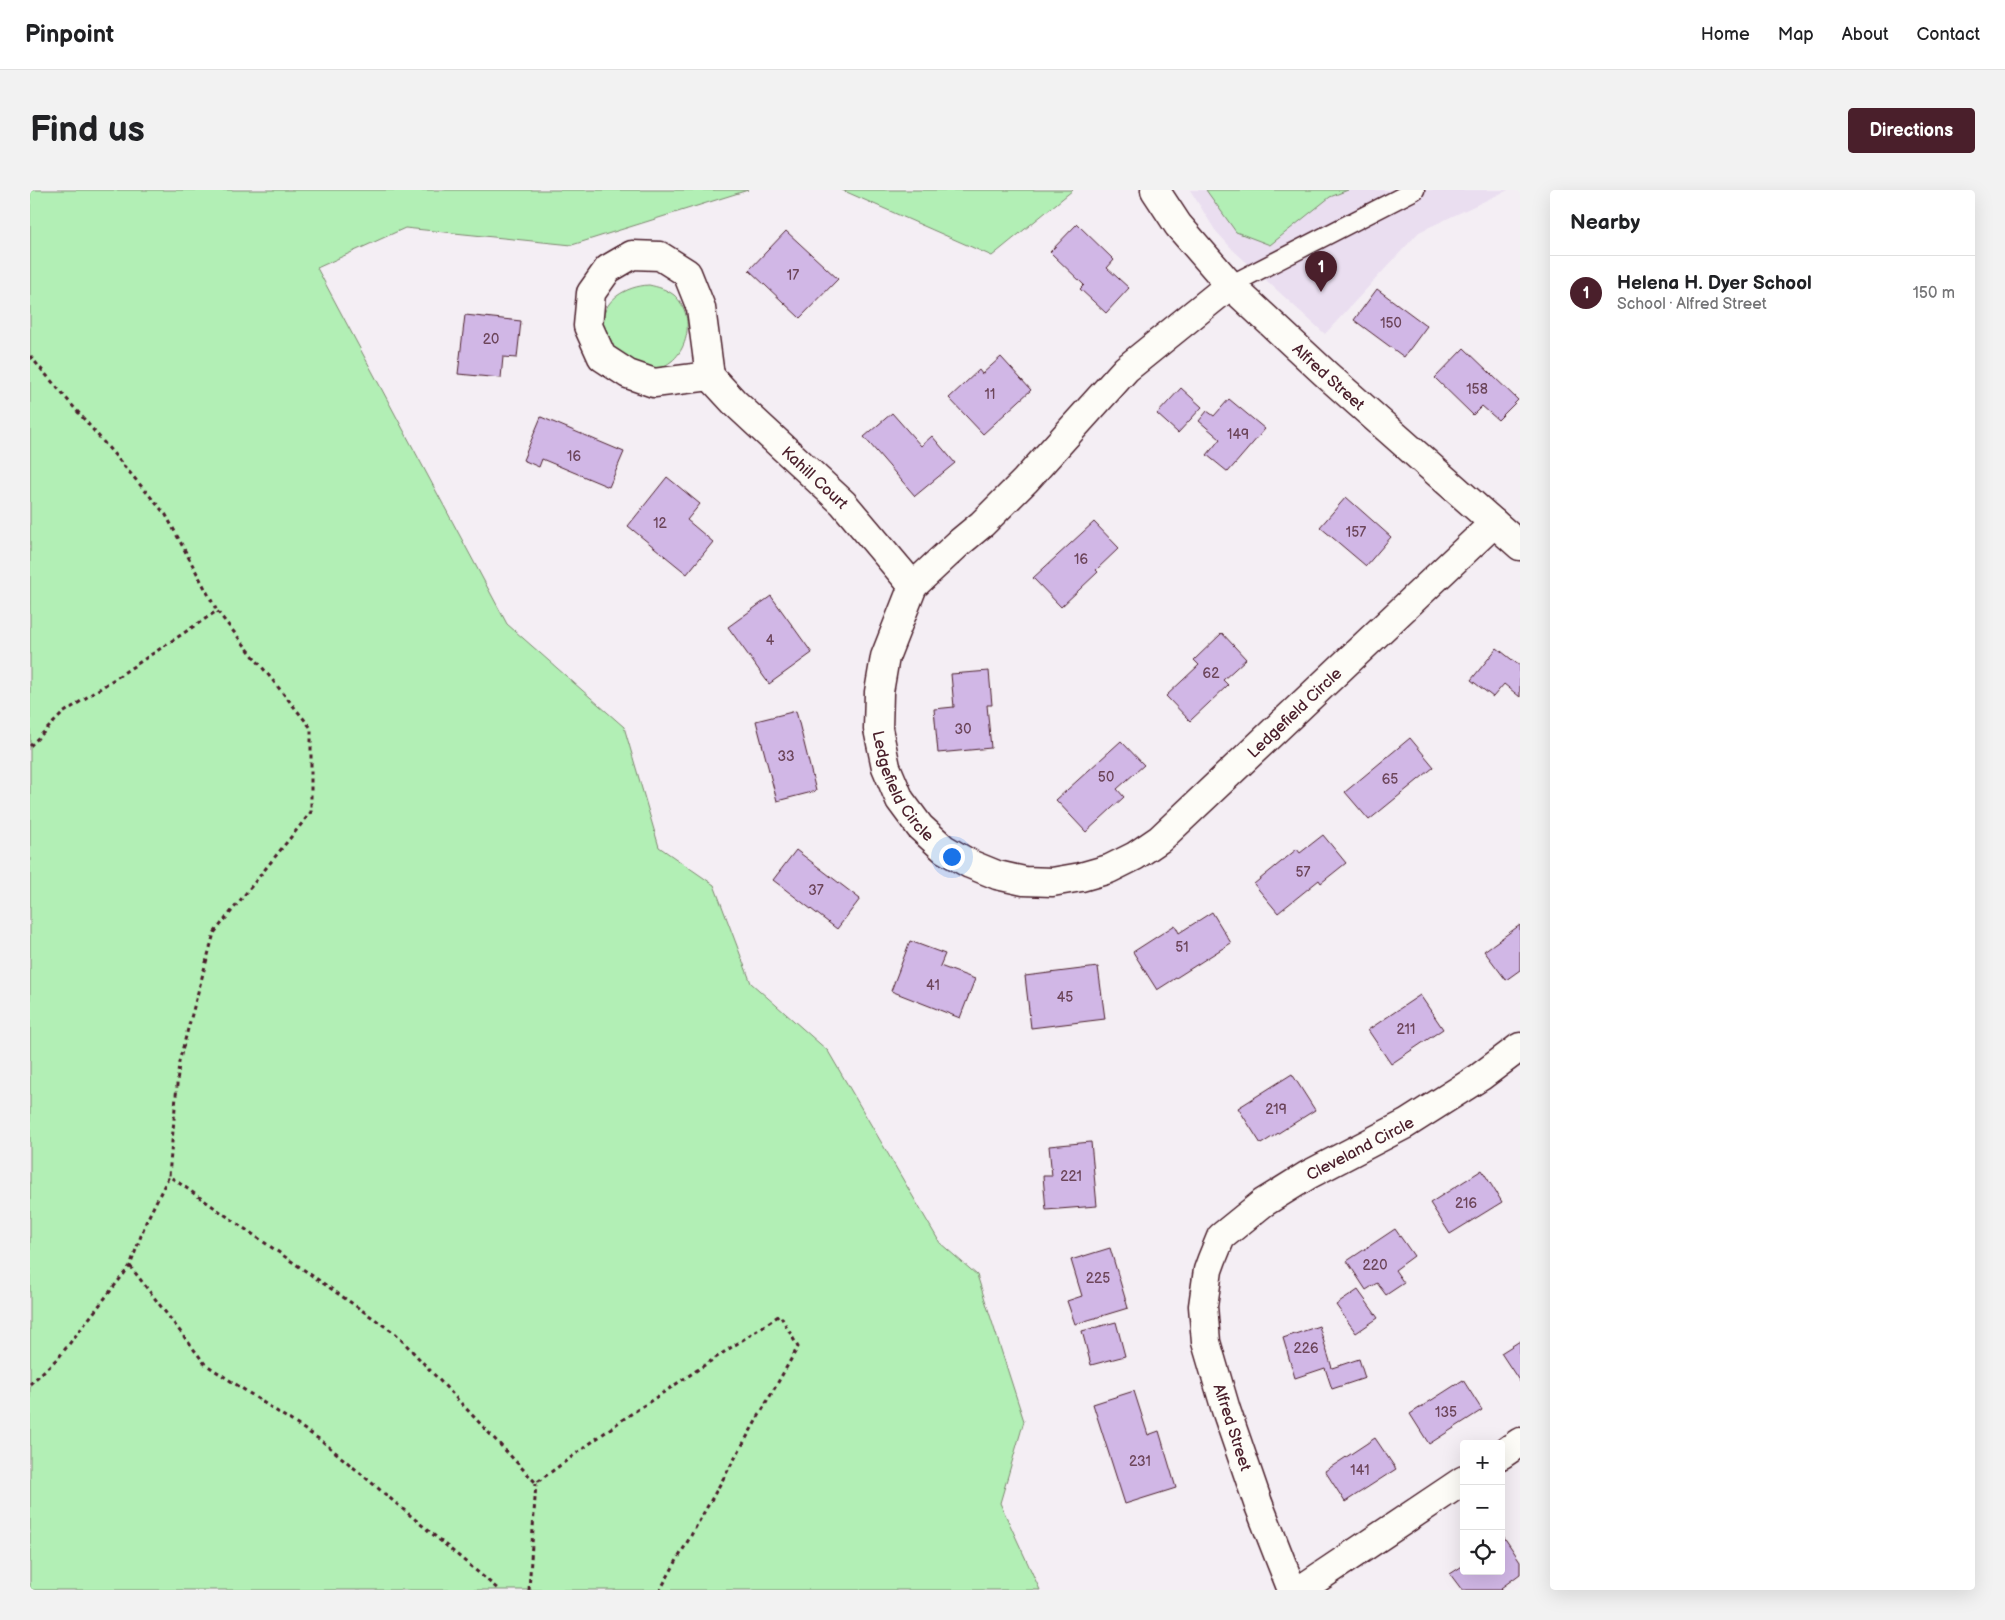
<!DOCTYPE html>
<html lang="en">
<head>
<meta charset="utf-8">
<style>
	:root { --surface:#fff; --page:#f2f2f2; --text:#202124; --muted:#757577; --line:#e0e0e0; --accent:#4a1f2b }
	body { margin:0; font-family:"Balsamiq Sans",sans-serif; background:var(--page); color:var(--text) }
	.controls { position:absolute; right:15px; bottom:15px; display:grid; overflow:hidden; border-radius:5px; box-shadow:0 5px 20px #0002 }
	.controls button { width:45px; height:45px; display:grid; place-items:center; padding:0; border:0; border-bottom:1px solid var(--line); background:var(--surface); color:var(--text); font:25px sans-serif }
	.you { position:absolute; left:921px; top:666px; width:18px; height:18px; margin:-12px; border:4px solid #fff; border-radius:50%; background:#1a73e8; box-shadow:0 0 0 8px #1a73e833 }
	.badge { display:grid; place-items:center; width:32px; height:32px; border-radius:50%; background:var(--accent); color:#fff; font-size:16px; font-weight:700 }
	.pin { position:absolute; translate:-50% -41px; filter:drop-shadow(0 1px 2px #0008) }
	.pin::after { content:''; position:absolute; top:26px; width:18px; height:15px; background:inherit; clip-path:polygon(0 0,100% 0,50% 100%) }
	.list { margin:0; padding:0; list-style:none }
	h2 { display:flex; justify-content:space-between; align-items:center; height:65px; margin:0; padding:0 20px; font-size:21px }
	h2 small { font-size:16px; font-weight:400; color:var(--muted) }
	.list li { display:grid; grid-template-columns:32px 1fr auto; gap:15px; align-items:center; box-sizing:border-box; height:75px; padding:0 20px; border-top:1px solid var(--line) }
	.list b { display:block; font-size:19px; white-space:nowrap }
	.list p { margin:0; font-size:16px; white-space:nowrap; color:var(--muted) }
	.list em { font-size:16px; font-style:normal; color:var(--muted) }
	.icon { flex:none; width:28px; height:28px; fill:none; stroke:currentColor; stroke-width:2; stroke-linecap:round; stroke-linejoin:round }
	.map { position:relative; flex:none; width:1490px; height:1400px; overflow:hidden; border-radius:5px }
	header { display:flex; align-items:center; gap:30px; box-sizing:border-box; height:70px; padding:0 25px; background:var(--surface); border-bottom:1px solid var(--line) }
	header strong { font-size:24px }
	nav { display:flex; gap:28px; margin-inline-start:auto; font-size:18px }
	.intro { display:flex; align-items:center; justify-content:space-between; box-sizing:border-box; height:120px; padding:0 30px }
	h1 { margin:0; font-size:35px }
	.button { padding:12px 22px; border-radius:5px; background:var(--accent); color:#fff; font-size:18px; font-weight:700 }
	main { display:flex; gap:30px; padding:0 30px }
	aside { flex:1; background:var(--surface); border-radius:5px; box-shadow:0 5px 20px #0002 }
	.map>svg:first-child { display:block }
	.built { fill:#eadef0 }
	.green { fill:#b2efb5; stroke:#7e8770 }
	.building { fill:#d1b7e6; stroke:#4a1f2b }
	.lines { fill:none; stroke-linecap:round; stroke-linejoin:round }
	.service-casing { stroke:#4a1f2b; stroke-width:21 }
	.minor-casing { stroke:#4a1f2b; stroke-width:31 }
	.path { stroke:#4a1f2b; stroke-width:3; stroke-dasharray:4 4; stroke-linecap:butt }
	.service { stroke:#fdfcf7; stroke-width:18 }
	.minor { stroke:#fdfcf7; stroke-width:28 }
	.labels { text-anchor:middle; stroke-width:4; stroke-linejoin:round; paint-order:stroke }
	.number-label { font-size:14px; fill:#6c455a }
	.street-label { font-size:16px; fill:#4a1f2b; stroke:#fdfcf7 }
</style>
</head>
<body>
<header>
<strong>Pinpoint</strong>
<nav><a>Home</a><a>Map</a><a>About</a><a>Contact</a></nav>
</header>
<div class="intro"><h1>Find us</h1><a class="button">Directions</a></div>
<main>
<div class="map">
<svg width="1490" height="1400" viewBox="0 0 1490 1400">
	<rect width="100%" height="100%" fill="#f4eef4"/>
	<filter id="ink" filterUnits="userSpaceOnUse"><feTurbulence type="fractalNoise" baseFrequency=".02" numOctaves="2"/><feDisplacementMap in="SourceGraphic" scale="10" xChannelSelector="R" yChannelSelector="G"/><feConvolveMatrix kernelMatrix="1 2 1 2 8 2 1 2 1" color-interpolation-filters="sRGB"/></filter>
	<g filter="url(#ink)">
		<!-- built -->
		<path class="built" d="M1160,0H1478L1389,42L1295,144L1203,60L1185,40Z"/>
		<!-- green -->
		<path class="green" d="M0,0H718L542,55L375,38L287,78L477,434L594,537L629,657L684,695L721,793L798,861L910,1053L947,1085L994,1231L970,1313L1010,1400H0Z
			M812,0H1043L962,66Z
			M1176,0H1318L1300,7L1240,55L1206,42Z
			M619,95C628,97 636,99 644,105C669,127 657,177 621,179C612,179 590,167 581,163C579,155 574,146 573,137C570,110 597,96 619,95Z"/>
		<!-- building -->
		<path class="building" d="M1047,34L1084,70L1077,78L1099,98L1076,123L1050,99L1054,95L1020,62Z
			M756,41L808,89L770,128L719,80Z
			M1347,99L1397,136L1374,167L1324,130Z
			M435,125L491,131L487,168L473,167L471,188L428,184Z
			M1434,158L1488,210L1468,230L1452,216L1443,225L1405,188Z
			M971,167L1001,200L953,244L919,208L949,180L952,184Z
			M1151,198L1172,217L1148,243L1127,224Z
			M1199,209L1235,239L1198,282L1177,265L1190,249L1169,231L1177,221L1184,226Z
			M862,223L891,256L902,246L925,273L885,306L834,247Z
			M511,227L594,262L579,297L512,269L509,277L493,270Z
			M637,287L670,314L657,330L683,352L657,384L598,336Z
			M1316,307L1361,347L1336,376L1290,337Z
			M1064,332L1089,358L1066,380L1068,382L1031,417L1003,388Z
			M741,406L782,463L739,494L698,437Z
			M1192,443L1216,469L1193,490L1198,495L1160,531L1136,506L1169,475L1164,470Z
			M1467,458L1490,476V507L1474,494L1463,507L1441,490Z
			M959,481L962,515H957L961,558L908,563L904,519L924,517L921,484Z
			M766,521L786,601L747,611L726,531Z
			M1380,548L1404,577L1339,630L1315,602Z
			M1091,551L1114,575L1087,599L1094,607L1056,642L1026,610Z
			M1293,645L1316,673L1291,693L1289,690L1248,723L1224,694L1267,659L1270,663Z
			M766,660L830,709L807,739L743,690Z
			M1182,722L1201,753L1127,800L1103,762L1145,735L1149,743Z
			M1490,735V780L1476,790L1454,761Z
			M880,751L915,764L910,776L945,789L930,828L861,801Z
			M1068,777L1075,829L1001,838L995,786Z
			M1390,805L1413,839L1361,874L1338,840Z
			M1262,884L1285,920L1231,954L1208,918Z
			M1061,952L1067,1016L1016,1020L1013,986H1022L1019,956Z
			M1452,980L1472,1012L1420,1044L1400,1013Z
			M1365,1039L1384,1066L1365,1080L1374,1093L1356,1105L1347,1093L1336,1100L1317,1071Z
			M1080,1058L1098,1118L1045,1134L1037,1111L1052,1106L1041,1070Z
			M1328,1100L1348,1128L1326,1143L1306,1115Z
			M1086,1132L1095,1166L1061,1175L1052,1141Z
			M1289,1136L1302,1178L1329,1169L1335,1188L1302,1199L1295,1178L1265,1188L1253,1148Z
			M1490,1151V1192L1471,1163Z
			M1433,1190L1452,1220L1399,1254L1380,1224Z
			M1104,1201L1118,1245L1129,1241L1146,1298L1095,1314L1063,1214Z
			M1345,1248L1366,1279L1315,1312L1295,1281Z
			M1474,1347L1490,1371V1384L1471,1398L1473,1400H1432L1420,1384L1434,1375V1381H1471V1349Z"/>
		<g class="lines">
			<defs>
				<path id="service" d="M1200,95L1385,0"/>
				<g id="minor">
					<path id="s1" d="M1125,0L1148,35L1200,95L1298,186L1490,356"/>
					<path d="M602,65L630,66L657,83L671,118L680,186L624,193L598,184L572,167L558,136L561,103L578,79Z"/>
					<path id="s2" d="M1200,95L1096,179L995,291L952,334L929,353L883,396L855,467L849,502L848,539L856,577L870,610L890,637L914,659L940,674L967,685L994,691L1022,692L1051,687L1079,679L1105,666L1130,649L1464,333"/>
					<path id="s3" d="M680,186L704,212L813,313L883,396"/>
					<path d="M1471,1265L1490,1252"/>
					<path id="s4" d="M1262,1400L1228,1313L1196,1220L1176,1152L1173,1116L1178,1080L1182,1069L1191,1047L1233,1013L1278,985L1376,934L1450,887L1490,857"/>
					<path d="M1270,1400L1434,1290"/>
				</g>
			</defs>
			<!-- service casing -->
			<use href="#service" class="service-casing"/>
			<!-- minor casing -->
			<use href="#minor" class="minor-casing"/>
			<!-- path -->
			<path class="path" d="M0,166L136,325L187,421
				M0,556L33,523L187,421L281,538V622L184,743L149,872L139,986L366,1144L506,1293L592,1230L750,1125L768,1157L630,1400
				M100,1076L175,1174L292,1251L469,1400
				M0,1194L29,1167L100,1076L116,1032L139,986
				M499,1400L506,1293"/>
			<!-- service -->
			<use href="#service" class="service"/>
			<!-- minor -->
			<use href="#minor" class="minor"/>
		</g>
	</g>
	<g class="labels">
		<!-- number labels -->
		<g class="number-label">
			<text x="763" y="90">17</text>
			<text x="1361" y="138">150</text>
			<text x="461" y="154">20</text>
			<text x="1447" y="204">158</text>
			<text x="960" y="209">11</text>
			<text x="1208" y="249">149</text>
			<text x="544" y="271">16</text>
			<text x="630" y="338">12</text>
			<text x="1326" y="347">157</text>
			<text x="1051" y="374">16</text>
			<text x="740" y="455">4</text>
			<text x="1181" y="488">62</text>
			<text x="933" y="544">30</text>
			<text x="756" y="571">33</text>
			<text x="1076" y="592">50</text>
			<text x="1360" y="594">65</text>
			<text x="1273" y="687">57</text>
			<text x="786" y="705">37</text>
			<text x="1152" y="762">51</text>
			<text x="903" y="800">41</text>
			<text x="1035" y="812">45</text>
			<text x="1376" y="844">211</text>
			<text x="1246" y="924">219</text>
			<text x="1041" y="991">221</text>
			<text x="1436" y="1018">216</text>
			<text x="1345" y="1080">220</text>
			<text x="1068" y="1093">225</text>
			<text x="1276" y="1163">226</text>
			<text x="1416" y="1227">135</text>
			<text x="1110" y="1276">231</text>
			<text x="1330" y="1285">141</text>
		</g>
		<!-- street labels -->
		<g class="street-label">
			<text dy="6" stroke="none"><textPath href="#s1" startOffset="256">Alfred Street</textPath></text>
			<text dy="6" stroke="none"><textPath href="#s3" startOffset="146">Kahill Court</textPath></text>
			<text dy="6" stroke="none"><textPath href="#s2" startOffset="1145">Ledgefield Circle</textPath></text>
			<text dy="6" stroke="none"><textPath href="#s2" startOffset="650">Ledgefield Circle</textPath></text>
			<text dy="6" stroke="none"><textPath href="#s4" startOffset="536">Cleveland Circle</textPath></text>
			<text transform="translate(1203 1237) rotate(72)" y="6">Alfred Street</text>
		</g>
	</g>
</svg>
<div class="controls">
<button>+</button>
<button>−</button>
<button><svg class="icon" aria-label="locate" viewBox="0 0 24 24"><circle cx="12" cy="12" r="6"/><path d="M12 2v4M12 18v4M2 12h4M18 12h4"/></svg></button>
</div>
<div class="you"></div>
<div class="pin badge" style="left:1291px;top:102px">1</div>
</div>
<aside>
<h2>Nearby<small></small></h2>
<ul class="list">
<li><span class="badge">1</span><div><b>Helena H. Dyer School</b><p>School · Alfred Street</p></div><em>150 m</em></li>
</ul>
</aside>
</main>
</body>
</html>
